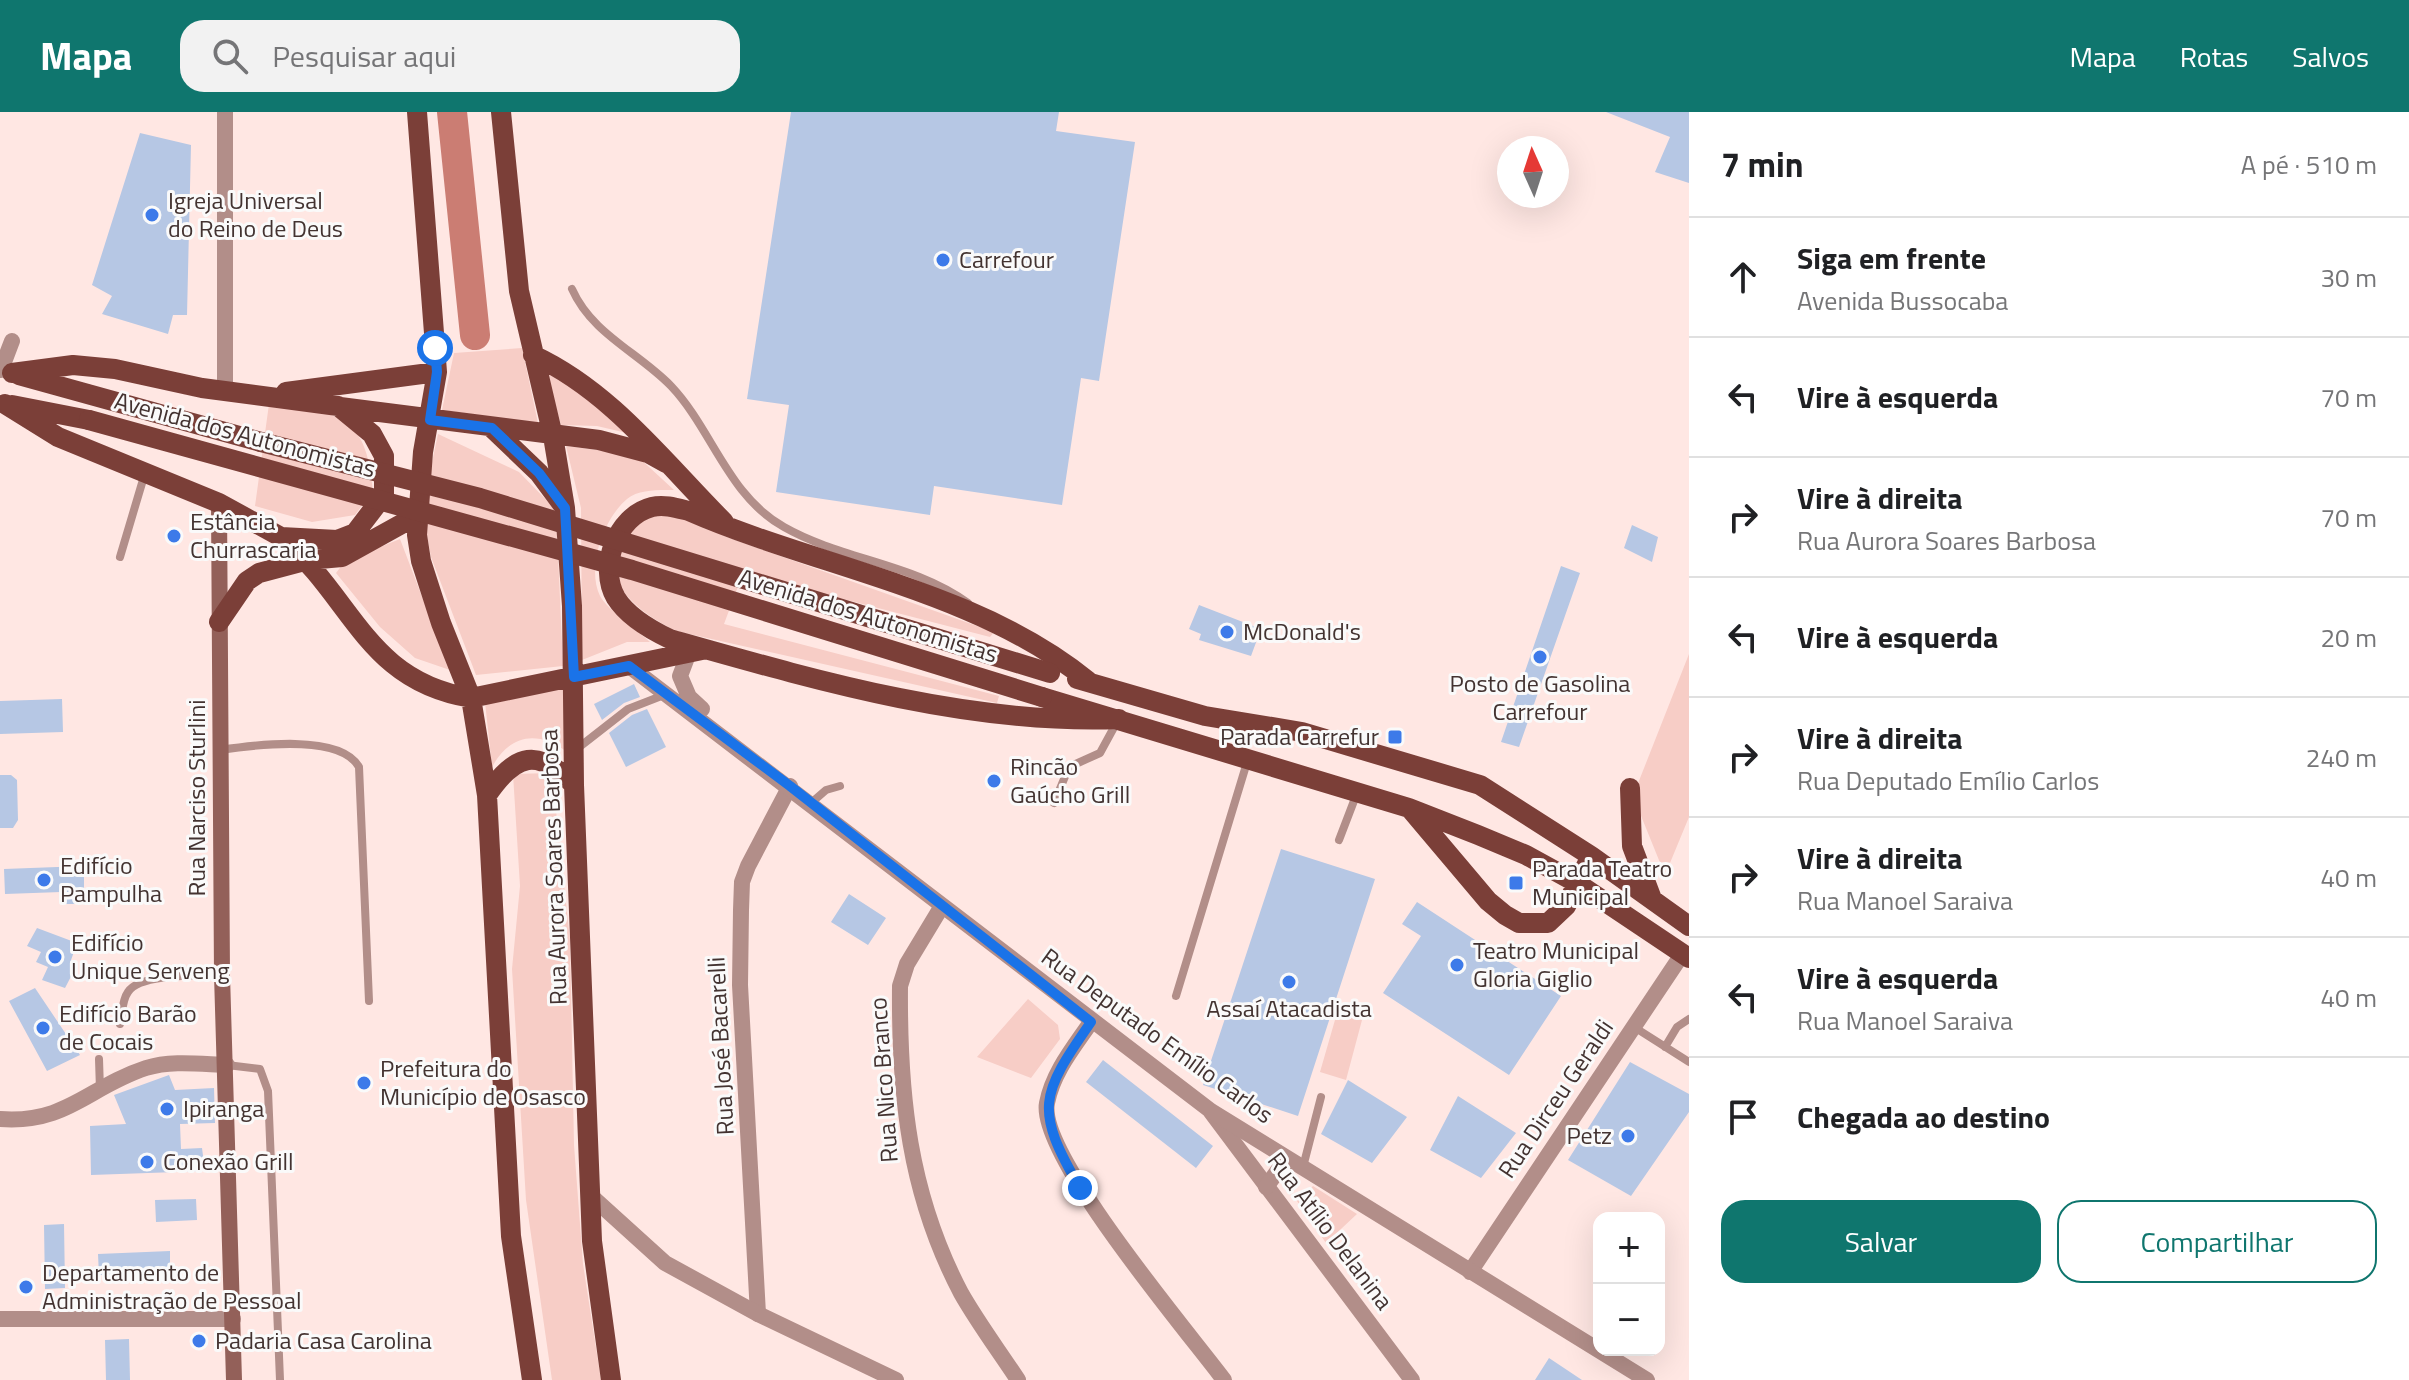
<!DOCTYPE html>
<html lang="pt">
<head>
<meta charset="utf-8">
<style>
	:root { --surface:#fff; --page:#f2f2f2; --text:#202124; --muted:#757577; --line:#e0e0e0; --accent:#0f766e }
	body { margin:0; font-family:"Titillium Web",sans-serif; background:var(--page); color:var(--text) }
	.controls { position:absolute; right:24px; bottom:24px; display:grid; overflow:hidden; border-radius:16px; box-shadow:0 8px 32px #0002 }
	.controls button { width:72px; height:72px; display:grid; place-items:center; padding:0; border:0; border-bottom:2px solid var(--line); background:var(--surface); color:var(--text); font:40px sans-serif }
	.compass { position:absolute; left:1497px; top:24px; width:72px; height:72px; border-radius:50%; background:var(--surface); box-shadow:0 8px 32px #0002; rotate:357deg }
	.stop { position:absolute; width:24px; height:24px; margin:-18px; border:6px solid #1a73e8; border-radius:50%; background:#fff }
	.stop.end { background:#1a73e8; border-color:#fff; box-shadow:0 2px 8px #0008 }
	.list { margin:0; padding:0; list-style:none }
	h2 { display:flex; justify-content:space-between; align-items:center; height:104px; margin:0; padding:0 32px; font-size:34px }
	h2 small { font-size:26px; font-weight:400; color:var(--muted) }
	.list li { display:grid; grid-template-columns:52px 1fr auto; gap:24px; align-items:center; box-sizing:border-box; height:120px; padding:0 32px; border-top:2px solid var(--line) }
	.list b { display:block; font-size:30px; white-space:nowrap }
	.list p { margin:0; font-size:26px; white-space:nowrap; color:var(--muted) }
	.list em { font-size:26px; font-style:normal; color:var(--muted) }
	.actions { display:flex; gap:16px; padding:24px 32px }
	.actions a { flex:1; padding:18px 0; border:2px solid var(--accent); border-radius:24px; text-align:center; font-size:28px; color:var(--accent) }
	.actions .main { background:var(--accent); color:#fff }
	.icon { flex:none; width:44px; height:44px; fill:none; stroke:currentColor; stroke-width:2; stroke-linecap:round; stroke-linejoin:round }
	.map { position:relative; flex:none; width:1689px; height:1268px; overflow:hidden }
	header { display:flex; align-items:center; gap:48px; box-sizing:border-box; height:112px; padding:0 40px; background:var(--accent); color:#fff }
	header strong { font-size:38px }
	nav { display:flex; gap:44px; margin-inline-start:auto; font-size:28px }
	.search { width:560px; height:72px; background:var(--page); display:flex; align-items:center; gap:20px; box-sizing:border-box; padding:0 28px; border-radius:24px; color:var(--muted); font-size:30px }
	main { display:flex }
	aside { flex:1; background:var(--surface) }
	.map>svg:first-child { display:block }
	.green { fill:#f7cdc6 }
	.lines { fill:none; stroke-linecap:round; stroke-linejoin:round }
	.river { stroke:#cb7d73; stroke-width:30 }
	.building { fill:#b6c7e4 }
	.service { stroke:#b28e89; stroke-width:8 }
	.minor { stroke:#b28e89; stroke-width:16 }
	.tertiary { stroke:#b28e89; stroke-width:16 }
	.secondary { stroke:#936059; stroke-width:16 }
	.primary { stroke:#7b3f38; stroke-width:20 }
	.primary-bridge { stroke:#7b3f38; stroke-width:20 }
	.route { stroke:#1a73e8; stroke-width:10 }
	.poi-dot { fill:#3d7ae9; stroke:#fafafa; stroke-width:3 }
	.labels { text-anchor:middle; stroke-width:6; stroke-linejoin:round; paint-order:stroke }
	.poi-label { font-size:24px; fill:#433331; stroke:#fafafa; text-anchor:start }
	.street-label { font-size:24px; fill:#433331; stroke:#fafafa }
</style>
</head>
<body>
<header>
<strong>Mapa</strong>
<div class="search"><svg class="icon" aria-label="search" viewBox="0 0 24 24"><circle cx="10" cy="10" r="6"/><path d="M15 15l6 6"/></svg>Pesquisar aqui</div>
<nav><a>Mapa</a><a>Rotas</a><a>Salvos</a></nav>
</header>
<main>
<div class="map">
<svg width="1689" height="1268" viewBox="0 0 1689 1268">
	<rect width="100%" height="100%" fill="#ffe7e3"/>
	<!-- green -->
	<path class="green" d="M522,236L538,311L442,298L454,241Z
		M546,259L560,261L631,322L597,314L561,313Z
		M269,292C338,302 366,299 373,379L355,403L312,410L255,394Z
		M438,322L519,360L556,398L563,554L476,563L431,445L422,397Z
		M566,334L636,343L674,378C659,378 639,377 627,387C604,406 586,455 600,484C606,496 638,519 650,530H627L582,548L581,396Z
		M683,399L724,424L994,520L990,525L743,461L724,512L999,584L997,591L676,519C652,507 606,480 618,447C623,432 633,417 641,402Z
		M400,427L450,558L415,546L380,515L336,461L345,449Z
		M1689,542V705L1665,763L1633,684Z
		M568,571L567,640C538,618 510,622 492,655L485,590Z
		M552,661L570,828L574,1033L583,1152L601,1268H552L526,1088L512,857L520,774L513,662Z
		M1028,887L1058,913L1060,927L1031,966L977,945Z
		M1337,901L1362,908L1346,968L1320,960Z
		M1313,1074L1357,1102L1326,1131L1297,1089Z"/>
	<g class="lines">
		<!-- river -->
		<path class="river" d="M452,0L475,223"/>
	</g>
	<!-- building -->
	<path class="building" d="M791,0H1059L1056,19L1135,30L1099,269L1081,266L1062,393L934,374L930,403L776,380L789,293L747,287Z
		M1606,0H1689V71L1655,60L1670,25Z
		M140,21L191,33L187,203H173L168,222L102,202L112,184L92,173Z
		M1632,413L1658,425L1652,450L1624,436Z
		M1561,454L1580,461L1519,635L1501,630Z
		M1199,493L1261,517L1251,544L1199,528L1201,522L1189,517Z
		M634,572L640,585L624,591L602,608L594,592Z
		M62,587L63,620L0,622V589Z
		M647,597L666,635L626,655L609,621L632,603Z
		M0,663H11L17,668L18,708L13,716H0Z
		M1281,737L1375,767L1298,1004L1203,973Z
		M84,754V792H62L61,780L5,782L4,757Z
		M849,782L886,806L868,833L831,810Z
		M1417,790L1561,884L1509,963L1383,881L1421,824L1402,812Z
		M37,816L77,831L70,851L77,853L65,876L42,868L48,855L36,850L41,840L27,834Z
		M35,876L80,943L47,959L9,889Z
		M1103,948L1213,1034L1196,1056L1086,970Z
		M1630,950L1689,982V1000L1631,1084L1568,1048Z
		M169,963L175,978L214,976L215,1011L180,1012L181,1037L202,1036L205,1059L91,1063L90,1014L126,1012L114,983Z
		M1348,968L1407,1005L1372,1051L1321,1022Z
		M1458,984L1516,1021L1481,1066L1430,1038Z
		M196,1087L197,1108L156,1110L155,1088Z
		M64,1112L65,1176L45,1177L44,1113Z
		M170,1139V1162L99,1163L98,1142Z
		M129,1227L130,1268H106L105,1228Z
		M1549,1246L1582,1268H1535Z"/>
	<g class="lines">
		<!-- service -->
		<path class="service" d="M572,177C592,222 638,240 671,274C712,317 728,384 784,415C842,448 913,451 968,491
			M120,445L145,361
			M578,636L628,597L664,583
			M220,638C254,633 340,621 359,655L369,889
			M811,691L826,678L840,674
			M1054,691L1069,655L1100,641L1118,608
			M1339,728L1357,681
			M1176,884L1248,647
			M120,912C122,902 122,888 128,880C140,861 200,864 222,863
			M1634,915L1689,950
			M1665,935L1677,915L1689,907
			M99,947L100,978
			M227,953L260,957L268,979L280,1268
			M1303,1055L1321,985"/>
		<!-- minor -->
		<path class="minor" d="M1,258L12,229
			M225,279V0
			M942,794L907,852L900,874C899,984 909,1082 961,1181C978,1211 999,1239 1018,1268
			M1091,910C1074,935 1053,960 1047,991C1037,1042 1189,1221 1224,1268
			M1211,1000L1412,1268
			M0,1007C67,1012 88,975 146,956C171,948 200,952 227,953
			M1470,1160L1683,841
			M758,1202L740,873L741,798L742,770L748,754L790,674
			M0,1207H233"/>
		<!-- tertiary -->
		<path class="tertiary" d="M688,543L680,564L689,585L702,597
			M629,554L1211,999L1647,1268
			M1266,1075L1287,1046
			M591,1084L665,1151L758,1202L896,1268"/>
		<!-- secondary -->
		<path class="secondary" d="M219,391L222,863L234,1268"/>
		<!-- primary -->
		<path class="primary" d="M417,0L437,260L423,340L417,423L421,449L441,511L471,586L487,683L511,1124L532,1268
			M501,0L519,179L553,324L565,396L572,494L574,673L592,1129L611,1268
			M533,243C611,279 664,350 724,410
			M19,263L261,330
			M286,280L437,260
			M5,292L58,325L219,391L281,425L337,428L355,421L384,383V344L372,322L338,294L202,276L115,257L73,253L12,261
			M12,293L89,308
			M340,295L599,328L648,341L666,351
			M492,316L539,361L562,392
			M282,426C354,487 366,569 471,586L702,538
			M219,510L247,469L259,461L308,448L342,445L416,404
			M1077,567L1205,604L1302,620L1480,673L1591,744L1689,814
			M1088,569C979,479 817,455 689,399C677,396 664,392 652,395C616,404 598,456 616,486C628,505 651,518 670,527C815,568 968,613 1119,607
			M1042,585L1409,696L1478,723L1526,743L1577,771L1689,846
			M1630,676L1632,734L1652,787
			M487,683C516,641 538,635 574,673
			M1412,699L1488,789L1505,803L1519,811H1548L1566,794L1591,744"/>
		<!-- primary-bridge -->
		<path class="primary-bridge" d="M89,308L632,458L1042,585
			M261,330L480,386L1050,561"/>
	</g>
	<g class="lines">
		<!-- route -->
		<path class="route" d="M435,236L437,260L430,308L492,316L539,361L565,396L574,565L629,554L790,674L1091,910C1040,983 1034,997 1080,1076"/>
	</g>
	<!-- markers -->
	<g class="poi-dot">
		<circle cx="152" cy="103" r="8"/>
		<circle cx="943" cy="148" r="8"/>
		<circle cx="174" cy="424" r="8"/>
		<circle cx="1227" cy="520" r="8"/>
		<circle cx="1540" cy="545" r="8"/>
		<rect x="1387" y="617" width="16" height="16" rx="4"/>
		<circle cx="994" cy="669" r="8"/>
		<circle cx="44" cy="768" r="8"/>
		<rect x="1508" y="763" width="16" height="16" rx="4"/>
		<circle cx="55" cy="845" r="8"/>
		<circle cx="1457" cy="853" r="8"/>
		<circle cx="1289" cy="870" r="8"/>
		<circle cx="43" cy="916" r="8"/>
		<circle cx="364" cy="971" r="8"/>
		<circle cx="167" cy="997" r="8"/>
		<circle cx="1628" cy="1024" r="8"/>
		<circle cx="147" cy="1050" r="8"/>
		<circle cx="26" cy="1175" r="8"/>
		<circle cx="199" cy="1229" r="8"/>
	</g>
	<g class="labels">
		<!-- poi labels -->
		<g class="poi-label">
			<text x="168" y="97">Igreja Universal<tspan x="168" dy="28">do Reino de Deus</tspan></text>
			<text x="959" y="156">Carrefour</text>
			<text x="190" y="418">Estância<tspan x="190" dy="28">Churrascaria</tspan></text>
			<text x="1243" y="528">McDonald's</text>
			<text x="1540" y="580" text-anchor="middle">Posto de Gasolina<tspan x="1540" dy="28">Carrefour</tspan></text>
			<text x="1379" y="633" text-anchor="end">Parada Carrefur</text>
			<text x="1010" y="663">Rincão<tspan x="1010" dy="28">Gaúcho Grill</tspan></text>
			<text x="60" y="762">Edifício<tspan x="60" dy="28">Pampulha</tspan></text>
			<text x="1532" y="765">Parada Teatro<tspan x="1532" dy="28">Municipal</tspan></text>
			<text x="71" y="839">Edifício<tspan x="71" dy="28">Unique Serveng</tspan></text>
			<text x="1473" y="847">Teatro Municipal<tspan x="1473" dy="28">Gloria Giglio</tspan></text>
			<text x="1289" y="905" text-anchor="middle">Assaí Atacadista</text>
			<text x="59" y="910">Edifício Barão<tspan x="59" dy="28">de Cocais</tspan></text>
			<text x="380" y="965">Prefeitura do<tspan x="380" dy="28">Município de Osasco</tspan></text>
			<text x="183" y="1005">Ipiranga</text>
			<text x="1612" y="1032" text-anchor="end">Petz</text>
			<text x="163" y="1058">Conexão Grill</text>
			<text x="42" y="1169">Departamento de<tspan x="42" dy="28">Administração de Pessoal</tspan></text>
			<text x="215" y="1237">Padaria Casa Carolina</text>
		</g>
		<!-- street labels -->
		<g class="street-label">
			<text transform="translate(245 323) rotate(15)" y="8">Avenida dos Autonomistas</text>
			<text transform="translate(868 504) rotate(17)" y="8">Avenida dos Autonomistas</text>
			<text transform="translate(197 686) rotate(-90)" y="8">Rua Narciso Sturlini</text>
			<text transform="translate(554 755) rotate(-92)" y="8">Rua Aurora Soares Barbosa</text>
			<text transform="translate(1157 924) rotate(36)" y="8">Rua Deputado Emílio Carlos</text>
			<text transform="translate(721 934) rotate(-93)" y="8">Rua José Bacarelli</text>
			<text transform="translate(884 968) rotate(-94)" y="8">Rua Nico Branco</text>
			<text transform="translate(1556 987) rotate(-56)" y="8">Rua Dirceu Geraldi</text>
			<text transform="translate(1330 1119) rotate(53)" y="8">Rua Atílio Delanina</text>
		</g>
	</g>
</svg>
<div class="controls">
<button>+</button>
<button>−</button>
</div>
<svg class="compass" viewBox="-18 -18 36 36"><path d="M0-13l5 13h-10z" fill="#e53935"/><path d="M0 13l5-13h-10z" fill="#757577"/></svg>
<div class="stop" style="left:435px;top:236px"></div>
<div class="stop end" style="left:1080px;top:1076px"></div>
</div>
<aside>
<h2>7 min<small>A pé · 510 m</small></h2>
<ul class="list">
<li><svg class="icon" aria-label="ahead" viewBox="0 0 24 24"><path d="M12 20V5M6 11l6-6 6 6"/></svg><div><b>Siga em frente</b><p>Avenida Bussocaba</p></div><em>30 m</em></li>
<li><svg class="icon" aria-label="left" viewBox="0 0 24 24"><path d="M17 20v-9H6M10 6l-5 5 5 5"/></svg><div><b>Vire à esquerda</b></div><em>70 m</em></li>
<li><svg class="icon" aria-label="right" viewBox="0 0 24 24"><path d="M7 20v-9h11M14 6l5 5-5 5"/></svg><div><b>Vire à direita</b><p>Rua Aurora Soares Barbosa</p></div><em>70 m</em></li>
<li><svg class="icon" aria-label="left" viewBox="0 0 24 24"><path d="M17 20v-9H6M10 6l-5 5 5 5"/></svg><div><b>Vire à esquerda</b></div><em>20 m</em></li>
<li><svg class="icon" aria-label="right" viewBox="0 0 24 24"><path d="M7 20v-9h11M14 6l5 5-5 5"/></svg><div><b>Vire à direita</b><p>Rua Deputado Emílio Carlos</p></div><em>240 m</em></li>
<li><svg class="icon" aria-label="right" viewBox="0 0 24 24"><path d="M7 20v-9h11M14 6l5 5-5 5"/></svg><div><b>Vire à direita</b><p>Rua Manoel Saraiva</p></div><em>40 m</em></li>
<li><svg class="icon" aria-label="left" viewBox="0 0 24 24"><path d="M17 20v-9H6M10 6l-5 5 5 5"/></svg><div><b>Vire à esquerda</b><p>Rua Manoel Saraiva</p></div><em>40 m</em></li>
<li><svg class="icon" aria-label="arrive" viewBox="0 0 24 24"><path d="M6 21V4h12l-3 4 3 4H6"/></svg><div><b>Chegada ao destino</b></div></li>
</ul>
<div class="actions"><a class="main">Salvar</a><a>Compartilhar</a></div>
</aside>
</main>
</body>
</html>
